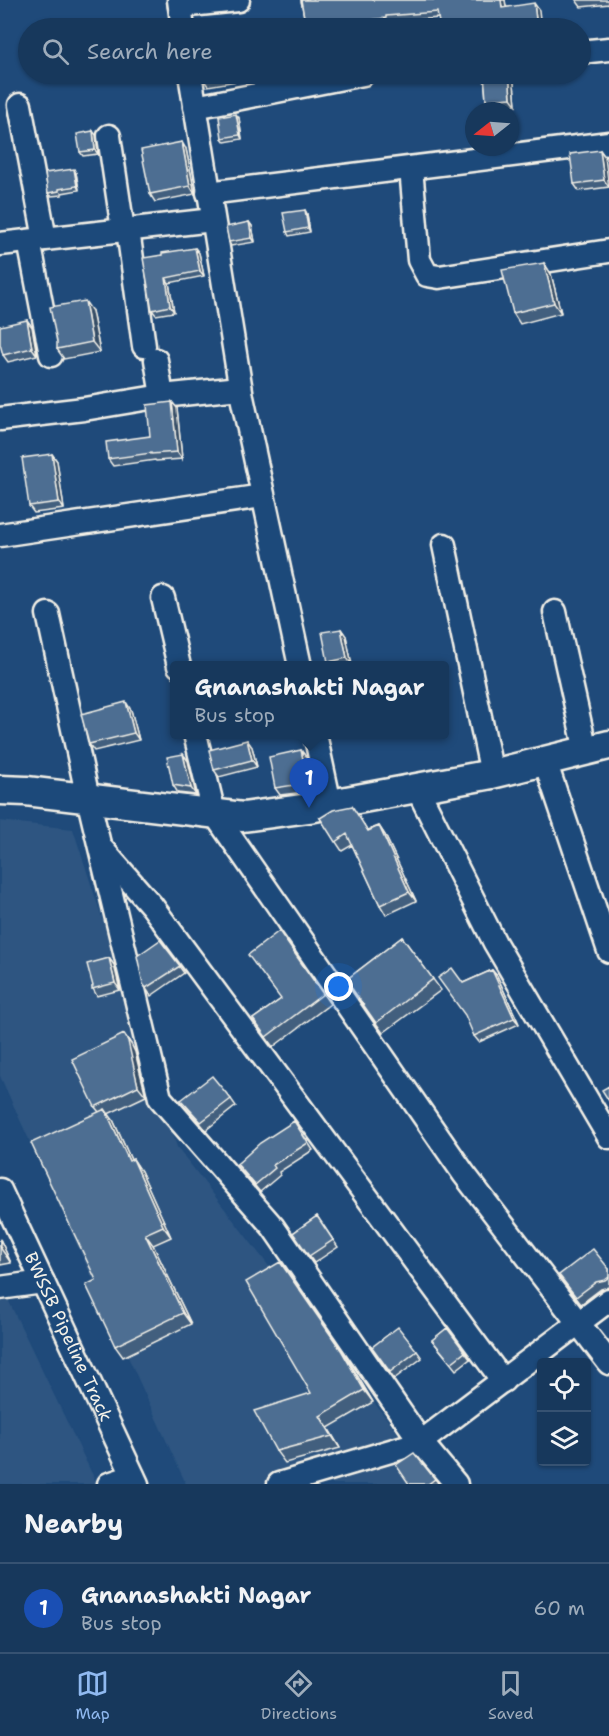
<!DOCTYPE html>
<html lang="en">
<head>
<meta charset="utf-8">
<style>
	:root { --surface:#17385c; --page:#203f62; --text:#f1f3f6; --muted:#9eacbb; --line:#365272; --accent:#90b9f0 }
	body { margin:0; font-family:"Shantell Sans",sans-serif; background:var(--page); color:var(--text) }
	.controls { position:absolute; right:18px; bottom:18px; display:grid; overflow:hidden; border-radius:6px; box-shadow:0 2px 4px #0004 }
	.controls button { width:54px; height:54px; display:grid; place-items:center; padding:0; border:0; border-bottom:2px solid var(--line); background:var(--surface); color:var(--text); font:30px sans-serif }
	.compass { position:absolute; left:465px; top:102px; width:54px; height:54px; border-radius:50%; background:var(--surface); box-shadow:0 2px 4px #0004; rotate:253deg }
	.you { position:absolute; left:339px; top:987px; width:21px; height:21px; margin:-15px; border:4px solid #fff; border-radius:50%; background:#1a73e8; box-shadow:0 0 0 9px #1a73e833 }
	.badge { display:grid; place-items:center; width:39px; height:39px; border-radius:50%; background:var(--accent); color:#fff; font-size:20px; font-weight:700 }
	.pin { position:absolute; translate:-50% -50px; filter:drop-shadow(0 2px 3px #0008) }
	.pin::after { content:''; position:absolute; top:32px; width:21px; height:18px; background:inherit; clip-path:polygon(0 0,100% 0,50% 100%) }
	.popup { position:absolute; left:170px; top:661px; width:279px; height:78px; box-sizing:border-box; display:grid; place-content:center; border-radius:6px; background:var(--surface); filter:drop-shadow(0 2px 4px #0005); font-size:20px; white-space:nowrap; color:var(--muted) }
	.popup b { font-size:22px; color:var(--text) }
	.popup::after { content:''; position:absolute; left:50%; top:100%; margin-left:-12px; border:12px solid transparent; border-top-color:var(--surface) }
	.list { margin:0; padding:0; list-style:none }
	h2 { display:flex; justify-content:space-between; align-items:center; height:78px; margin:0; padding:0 24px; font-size:26px }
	h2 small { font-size:20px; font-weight:400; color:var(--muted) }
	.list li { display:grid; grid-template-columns:39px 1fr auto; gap:18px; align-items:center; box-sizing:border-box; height:90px; padding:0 24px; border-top:2px solid var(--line) }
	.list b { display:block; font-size:22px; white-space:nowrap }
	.list p { margin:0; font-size:20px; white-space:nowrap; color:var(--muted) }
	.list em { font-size:20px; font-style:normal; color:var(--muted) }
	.icon { flex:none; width:33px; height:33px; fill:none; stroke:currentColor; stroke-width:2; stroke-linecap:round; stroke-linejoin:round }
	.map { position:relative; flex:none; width:609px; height:1484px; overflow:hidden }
	.search { position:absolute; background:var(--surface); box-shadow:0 2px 4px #0004; left:18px; right:18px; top:18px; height:66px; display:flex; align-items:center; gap:15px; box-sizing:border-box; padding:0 21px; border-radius:33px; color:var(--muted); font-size:22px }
	.sheet { height:168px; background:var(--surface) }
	nav { display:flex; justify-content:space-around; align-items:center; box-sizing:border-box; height:84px; border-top:2px solid var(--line); background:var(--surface); font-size:16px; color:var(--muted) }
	nav a { display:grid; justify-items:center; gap:3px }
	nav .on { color:var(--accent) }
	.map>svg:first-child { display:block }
	.built { fill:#2d5581 }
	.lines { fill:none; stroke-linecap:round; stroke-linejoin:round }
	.minor-casing { stroke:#f4f1e8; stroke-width:27 }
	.tertiary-casing { stroke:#f4f1e8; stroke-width:33 }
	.minor { stroke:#1f4a7a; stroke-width:22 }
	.tertiary { stroke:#1f4a7a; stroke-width:28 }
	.wall { fill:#425f7e; stroke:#f4f1e8; stroke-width:1.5 }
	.shaded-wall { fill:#364d66; stroke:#f4f1e8; stroke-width:1.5 }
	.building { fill:#4d6e92; stroke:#f4f1e8; stroke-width:1.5 }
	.labels { text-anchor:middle; stroke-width:5; stroke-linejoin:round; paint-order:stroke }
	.street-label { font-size:18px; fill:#f4f1e8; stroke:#1f4a7a }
</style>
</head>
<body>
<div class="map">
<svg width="609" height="1484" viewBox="0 0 609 1484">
	<rect width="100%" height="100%" fill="#1f4a7a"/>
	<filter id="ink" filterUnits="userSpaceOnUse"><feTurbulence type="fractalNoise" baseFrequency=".0167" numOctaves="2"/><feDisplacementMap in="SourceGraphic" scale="12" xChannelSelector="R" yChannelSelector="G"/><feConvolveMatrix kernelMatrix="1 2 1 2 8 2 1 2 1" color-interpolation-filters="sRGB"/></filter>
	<g filter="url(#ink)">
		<!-- built -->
		<path class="built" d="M0,821L73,829L177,1147L437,1484H186L0,1076Z
			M0,1283L97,1484H0Z"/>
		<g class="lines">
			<defs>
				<g id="minor">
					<path d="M179,0L183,28"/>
					<path d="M180,6L238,0"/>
					<path d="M580,52L609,49"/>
					<path d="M190,74L242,397L300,666"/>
					<path d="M20,105L45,239"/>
					<path d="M195,107L363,74"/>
					<path d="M109,136L123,230"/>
					<path d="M411,168L419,260L427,275L439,277L609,251"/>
					<path d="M208,193L609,143"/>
					<path d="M128,230L144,346"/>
					<path d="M29,241L51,355"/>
					<path d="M0,244L213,220"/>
					<path d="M156,360L162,396"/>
					<path d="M0,419L84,409L162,396L240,388"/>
					<path d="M0,535L263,496"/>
					<path d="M444,545L492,774"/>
					<path d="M163,598L179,666"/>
					<path d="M555,612L586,751"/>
					<path d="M48,614L88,798L160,1098L273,1227L421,1442L456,1484"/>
					<path d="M195,734L214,813L464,1174L609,1363"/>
					<path d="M315,734L330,804"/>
					<path d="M545,761L609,951"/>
					<path d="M417,788L495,943L609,1137"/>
					<path d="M103,850L152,906L503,1381"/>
					<path id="s1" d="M0,1190L137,1484"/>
					<path d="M0,1288L43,1282"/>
					<path d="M109,1484L133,1476"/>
					<path d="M279,1484L421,1442L609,1300"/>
				</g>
				<path id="tertiary" d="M0,790L26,791L243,817L309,808L492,774L609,745"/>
			</defs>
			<!-- minor casing -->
			<use href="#minor" class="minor-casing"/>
			<!-- tertiary casing -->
			<use href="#tertiary" class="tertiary-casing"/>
			<!-- minor -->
			<use href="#minor" class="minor"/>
			<!-- tertiary -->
			<use href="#tertiary" class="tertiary"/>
		</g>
		<!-- wall -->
		<path class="wall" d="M301,0H505L506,7L539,10L390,22L391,24L361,28H306Z
			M576,0H609V4L581,7Z
			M201,74H265L266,76L208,86L201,76Z
			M484,74H513L516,105L491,107L486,100Z
			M239,118L242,139L225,142L222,138Z
			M96,135L98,154L83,156L80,152Z
			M186,149L195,194L155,202L150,194Z
			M600,150L605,157L609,187L579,191L574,184Z
			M76,173L79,190L62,193V195L51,196L48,193Z
			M305,210L307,214L310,232L289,236L287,232Z
			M249,222L252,226L255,242L231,246L229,242Z
			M195,248L199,253L204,276L169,283L174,312L156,315L152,310L162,255Z
			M544,263L551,274L561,313L520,324L513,313Z
			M92,311L100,352L64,359L57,349Z
			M27,320L32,327L37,355L8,362L3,355Z
			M172,402L177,408L182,459L156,461L155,460L113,466L108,459L150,436Z
			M52,454L57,461L64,509L34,513L29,506Z
			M341,629L346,636L352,665L330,666L328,662Z
			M131,710L139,740L94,751L89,744Z
			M247,740L252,747L257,767L219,777L214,770Z
			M301,750L306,757L313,791L280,795L275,788Z
			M183,754L188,761L196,795L178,793L173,785Z
			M320,818L368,830L379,826L385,835L416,901L386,915L380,905L352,845L342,851Z
			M279,931L330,1004L273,1047L253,1019L281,999Z
			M402,937L441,990L383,1033L346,980Z
			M160,940L184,973L151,996L143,984Z
			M109,958L114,965L120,990L97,996L92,987L93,986Z
			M492,970L497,976L519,1024L479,1042L474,1036L463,983Z
			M124,1034L131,1044L135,1052L146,1096L108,1114L113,1120L131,1160L133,1159L141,1171L171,1237L153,1245L191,1324L123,1357L115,1346L96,1280L99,1112L95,1107Z
			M231,1099L236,1106L206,1130L181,1100Z
			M294,1121L313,1150L279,1172L280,1175L260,1192L237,1164Z
			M317,1216L338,1247L314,1263L293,1233Z
			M0,1239L11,1263L0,1265Z
			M609,1269V1287L601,1289L581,1304L559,1275Z
			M447,1328L470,1359L456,1370L432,1340Z
			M372,1347L417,1351L422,1358L394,1379Z
			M349,1362L373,1402L328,1428L340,1448L285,1463L276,1451L311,1393Z
			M435,1479L439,1484H409Z"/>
		<!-- shaded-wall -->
		<path class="shaded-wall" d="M501,0H505L507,14L502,8Z
			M534,3L539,10L541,28H537Z
			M509,74H513L516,105L511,98Z
			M236,114L239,118L242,139L240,135Z
			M93,131L96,135L98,154L95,150Z
			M182,142L186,149L195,194L190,186Z
			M600,150L605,157L609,187L604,180Z
			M74,169L76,173L79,190L77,186Z
			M305,210L307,214L310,232L308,228Z
			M249,222L252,226L255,242L252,238Z
			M195,248L199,253L204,276L200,271Z
			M544,263L551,274L561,313L554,303Z
			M166,278L169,283L174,312L170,306Z
			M85,301L92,311L100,352L92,342Z
			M27,320L32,327L37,355L32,348Z
			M172,402L177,408L182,459L177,452Z
			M52,454L57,461L64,509L59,502Z
			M341,629L346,636L352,665L347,658Z
			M126,702L131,710L139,740L134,733Z
			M247,740L252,747L257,767L252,760Z
			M301,750L306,757L313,791L308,783Z
			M183,754L188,761L196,795L191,788Z
			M379,826L385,835L416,901L409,892Z
			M109,958L114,965L120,990L115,983Z
			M492,970L497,976L519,1024L514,1018Z
			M124,1034L131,1044L135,1052L146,1096L138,1086Z
			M105,1109L113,1120L137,1173L129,1161Z
			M133,1159L141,1171L171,1237L163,1226Z
			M145,1234L153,1245L191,1324L183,1313Z
			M0,1239L11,1263L2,1250L0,1246Z
			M280,1262L349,1362L373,1402L364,1390Z
			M320,1416L328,1428L340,1448L332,1436Z"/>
		<!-- building -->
		<path class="building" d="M301,0H501L502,8L534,3L537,28H440L437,12L386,16V18L306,28Z
			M201,74H214L201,76Z
			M484,74H509L511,98L486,100Z
			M236,114L240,135L222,138L219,117Z
			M93,131L95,150L80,152L77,134Z
			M182,142L190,186L150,194L141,150Z
			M600,150L604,180L574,184L570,154Z
			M74,169L77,186L59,189V191L48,193L45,173Z
			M305,210L308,228L287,232L283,213Z
			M249,222L252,238L229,242L226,227Z
			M195,248L200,271L166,278L170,306L152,310L143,258L162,255V253Z
			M544,263L554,303L513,313L502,270Z
			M85,301L92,342L57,349V342L50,307Z
			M27,320L32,348L3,355L0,344V326Z
			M172,402L177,452L151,454V453L108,459L106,442L150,436L147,405Z
			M52,454L59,502L29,506L22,458Z
			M341,629L347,658L328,662L322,632Z
			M126,702L134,733L89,744L81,714Z
			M247,740L252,760L214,770L209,750Z
			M301,750L308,783L275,788L269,757Z
			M183,754L191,788L173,785L167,757Z
			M352,806L368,831L379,826L409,892L380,905L347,834L335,842L320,818L333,810Z
			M279,931L323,994L266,1037L253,1019L281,999L248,955Z
			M402,937L433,979L376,1023L346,980Z
			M160,940L180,966L146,988L143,984L137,956Z
			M109,958L115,983L92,989V987L93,986L87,964Z
			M452,968L463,983L492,970L514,1018L474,1036L465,1015L438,978Z
			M124,1034L128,1041L138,1086L95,1107L72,1059Z
			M212,1076L231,1099L201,1122L181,1100Z
			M609,1086V1101L602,1090Z
			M105,1109L129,1161L133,1159L163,1226L145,1234L183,1313L115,1346L86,1285L96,1280L31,1143Z
			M294,1121L308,1143L273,1165L275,1168L255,1185L237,1164L260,1143Z
			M317,1216L333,1240L309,1256L293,1233Z
			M593,1249L609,1269V1277L605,1280L596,1282L576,1297L559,1275Z
			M280,1262L341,1350L364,1390L320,1416L332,1436L276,1451L254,1411L311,1393L246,1282Z
			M398,1327L417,1351L390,1372L372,1347Z
			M447,1328L465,1352L451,1363L432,1340Z
			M414,1453L435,1479L428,1484H409L396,1465Z"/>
	</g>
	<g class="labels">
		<!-- street labels -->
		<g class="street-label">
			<text dy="6" stroke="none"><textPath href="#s1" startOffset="162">BWSSB Pipeline Track</textPath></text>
		</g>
	</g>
</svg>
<div class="controls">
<button><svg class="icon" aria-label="locate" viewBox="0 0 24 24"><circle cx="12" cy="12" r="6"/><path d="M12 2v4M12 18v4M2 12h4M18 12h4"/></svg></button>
<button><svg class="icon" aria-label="layers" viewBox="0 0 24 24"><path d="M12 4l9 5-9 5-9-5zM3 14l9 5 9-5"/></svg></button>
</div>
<svg class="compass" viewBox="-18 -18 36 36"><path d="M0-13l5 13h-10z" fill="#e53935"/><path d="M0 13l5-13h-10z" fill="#9eacbb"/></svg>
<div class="you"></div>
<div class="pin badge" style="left:309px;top:808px;background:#1a4fb4">1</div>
<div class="popup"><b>Gnanashakti Nagar</b>Bus stop</div>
<div class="search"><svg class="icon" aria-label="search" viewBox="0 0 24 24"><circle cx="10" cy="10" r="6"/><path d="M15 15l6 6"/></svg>Search here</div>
</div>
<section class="sheet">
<h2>Nearby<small></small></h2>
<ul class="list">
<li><span class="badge" style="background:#1a4fb4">1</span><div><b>Gnanashakti Nagar</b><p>Bus stop</p></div><em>60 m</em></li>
</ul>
</section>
<nav>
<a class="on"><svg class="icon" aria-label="map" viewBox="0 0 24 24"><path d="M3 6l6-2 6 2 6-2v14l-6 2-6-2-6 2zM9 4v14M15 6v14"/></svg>Map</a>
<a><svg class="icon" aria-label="directions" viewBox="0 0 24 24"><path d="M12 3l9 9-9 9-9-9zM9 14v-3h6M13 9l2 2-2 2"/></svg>Directions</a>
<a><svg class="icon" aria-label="saved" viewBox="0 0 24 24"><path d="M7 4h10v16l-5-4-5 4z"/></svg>Saved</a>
</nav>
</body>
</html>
